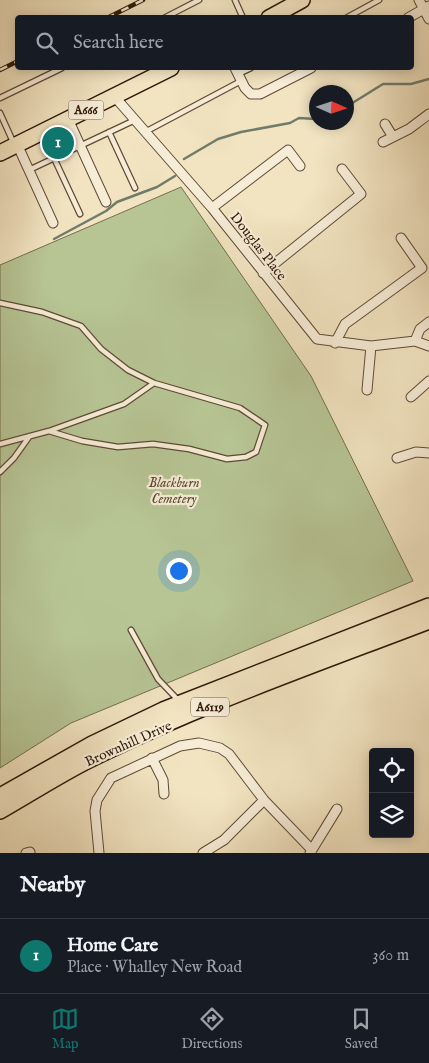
<!DOCTYPE html>
<html lang="en">
<head>
<meta charset="utf-8">
<style>
	:root { --surface:#171b24; --page:#242831; --text:#f1f3f6; --muted:#9ea1a6; --line:#363941; --accent:#0f766e }
	body { margin:0; font-family:"IM FELL English",serif; background:var(--page); color:var(--text) }
	.controls { position:absolute; right:15px; bottom:15px; display:grid; overflow:hidden; border-radius:5px; box-shadow:0 2px 12px #0003 }
	.controls button { width:45px; height:45px; display:grid; place-items:center; padding:0; border:0; border-bottom:1px solid var(--line); background:var(--surface); color:var(--text); font:25px sans-serif }
	.compass { position:absolute; left:309px; top:85px; width:45px; height:45px; border-radius:50%; background:var(--surface); box-shadow:0 2px 12px #0003; rotate:93deg }
	.you { position:absolute; left:178px; top:570px; width:18px; height:18px; margin:-12px; border:4px solid #fff; border-radius:50%; background:#1a73e8; box-shadow:0 0 0 8px #1a73e833 }
	.badge { display:grid; place-items:center; width:32px; height:32px; border-radius:50%; background:var(--accent); color:#fff; font-size:16px; font-weight:700 }
	.pin { position:absolute; translate:-50% -50%; border:2px solid #fff; box-shadow:0 1px 5px #0006 }
	.list { margin:0; padding:0; list-style:none }
	h2 { display:flex; justify-content:space-between; align-items:center; height:65px; margin:0; padding:0 20px; font-size:21px }
	h2 small { font-size:16px; font-weight:400; color:var(--muted) }
	.list li { display:grid; grid-template-columns:32px 1fr auto; gap:15px; align-items:center; box-sizing:border-box; height:75px; padding:0 20px; border-top:1px solid var(--line) }
	.list b { display:block; font-size:19px; white-space:nowrap }
	.list p { margin:0; font-size:16px; white-space:nowrap; color:var(--muted) }
	.list em { font-size:16px; font-style:normal; color:var(--muted) }
	.icon { flex:none; width:28px; height:28px; fill:none; stroke:currentColor; stroke-width:2; stroke-linecap:round; stroke-linejoin:round }
	.map { position:relative; flex:none; width:429px; height:853px; overflow:hidden }
	.search { position:absolute; background:var(--surface); box-shadow:0 2px 12px #0003; left:15px; right:15px; top:15px; height:55px; display:flex; align-items:center; gap:12px; box-sizing:border-box; padding:0 18px; border-radius:5px; color:var(--muted); font-size:19px }
	.sheet { height:140px; background:var(--surface) }
	nav { display:flex; justify-content:space-around; align-items:center; box-sizing:border-box; height:70px; border-top:1px solid var(--line); background:var(--surface); font-size:14px; color:var(--muted) }
	nav a { display:grid; justify-items:center; gap:2px }
	nav .on { color:var(--accent) }
	.map>svg:first-child { display:block }
	.green { fill:#b7c595; stroke:#726e4e }
	.lines { fill:none; stroke-linecap:round; stroke-linejoin:round }
	.stream { stroke:#707c6b; stroke-width:2.5 }
	.service-casing { stroke:#5f4a36; stroke-width:7 }
	.minor-casing { stroke:#5f4a36; stroke-width:11 }
	.trunk-casing { stroke:#2e1707; stroke-width:18 }
	.service { stroke:#f7edd7; stroke-width:4.5 }
	.minor { stroke:#f7edd7; stroke-width:9 }
	.trunk { stroke:#f2e4c1; stroke-width:15 }
	.rail-casing { stroke:#2e1707; stroke-width:4.5 }
	.rail { stroke:#f7edd7; stroke-width:2.5; stroke-dasharray:8; stroke-linecap:butt }
	.labels { text-anchor:middle; stroke-width:4.5; stroke-linejoin:round; paint-order:stroke }
	.shield { fill:#f7edd7; stroke:#6a5745; stroke-width:1 }
	.shield-label { font-size:12px; font-weight:bold; fill:#2e1707 }
	.street-label { font-size:14px; fill:#2e1707; stroke:#f7edd7 }
	.park-label { font-size:14px; font-style:italic; fill:#574b32; stroke:#f7edd7 }
</style>
</head>
<body>
<div class="map">
<svg width="429" height="853" viewBox="0 0 429 853">
	<rect width="100%" height="100%" fill="#f2e4c1"/>
	<filter id="stains"><feTurbulence type="fractalNoise" baseFrequency=".004" numOctaves="4"/><feColorMatrix values="0 0 0 0 .2 0 0 0 0 .09 0 0 0 0 .02 0 0 0 .5 -.17"/></filter>
	<radialGradient id="worn" r=".72"><stop offset=".6" stop-color="#630" stop-opacity="0"/><stop offset="1" stop-color="#630" stop-opacity=".3"/></radialGradient>
	<!-- green -->
	<path class="green" d="M181,187L311,376L413,581L71,723L0,768V265Z"/>
	<g class="lines">
		<!-- stream -->
		<path class="stream" d="M346,107L383,84H411L429,79
			M184,159L218,139L241,132L290,123L299,118L316,119
			M54,239L106,211L117,202L157,187L175,176"/>
		<defs>
			<path id="service" d="M235,0L243,18
				M164,18L199,0
				M346,18L379,0
				M238,74L251,68
				M0,98L62,68
				M0,113L14,144
				M109,132L135,188
				M145,132L241,81
				M54,158L80,214
				M29,170L135,120
				M0,303L42,312L81,326L101,349L128,370L154,383L240,408L265,425L256,452L246,457L227,459L189,449L153,444L118,447L82,441L49,431L0,444
				M49,431L124,404L154,383
				M0,472L14,458L29,437
				M131,630L158,679L179,701"/>
			<path id="minor" d="M419,0L429,19
				M408,18L429,6
				M235,68L245,88L251,94H260L311,68
				M114,96L212,208L317,339L371,346L415,341L429,346
				M68,119L106,202
				M385,124L393,137
				M383,142L409,129L429,114
				M17,144L53,223
				M212,208L288,150L300,166
				M263,273L361,194L342,169
				M415,341L420,329L429,322
				M335,343L345,324L422,268L401,238
				M367,390L371,346
				M411,397L429,381
				M397,458L416,452L429,453
				M152,758L163,780L164,794
				M26,853L30,852
				M99,853L95,811L97,800L111,778L180,746L199,743L220,748L229,754L264,800L312,850
				M203,853L224,840L264,800
				M310,853L337,809"/>
			<path id="trunk" d="M269,18L302,0
				M0,153L171,68
				M0,796L92,744L163,710L429,606
				M0,811C28,795 56,777 85,762C196,706 314,665 429,621"/>
		</defs>
		<!-- service casing -->
		<use href="#service" class="service-casing"/>
		<!-- minor casing -->
		<use href="#minor" class="minor-casing"/>
		<!-- trunk casing -->
		<use href="#trunk" class="trunk-casing"/>
		<!-- service -->
		<use href="#service" class="service"/>
		<!-- minor -->
		<use href="#minor" class="minor"/>
		<!-- trunk -->
		<use href="#trunk" class="trunk"/>
		<defs>
			<path id="rail" d="M107,18L143,0
				M0,70L18,61"/>
		</defs>
		<!-- rail casing -->
		<use href="#rail" class="rail-casing"/>
		<!-- rail -->
		<use href="#rail" class="rail"/>
	</g>
	<g class="labels">
		<!-- shield labels -->
		<g class="shield">
			<rect x="68.5" y="100.5" width="35" height="19" rx="4"/>
			<rect x="191" y="697.5" width="38" height="19" rx="4"/>
		</g>
		<g class="shield-label">
			<text x="86" y="114">A666</text>
			<text x="210" y="711">A6119</text>
		</g>
		<!-- street labels -->
		<g class="street-label">
			<text transform="translate(259 246) rotate(52)" y="5">Douglas Place</text>
			<text transform="translate(128 743) rotate(-24)" y="5">Brownhill Drive</text>
		</g>
		<!-- park labels -->
		<g class="park-label">
			<text x="174" y="487">Blackburn<tspan x="174" dy="16">Cemetery</tspan></text>
		</g>
	</g>
	<rect width="100%" height="100%" filter="url(#stains)"/>
	<rect width="100%" height="100%" fill="url(#worn)"/>
</svg>
<div class="controls">
<button><svg class="icon" aria-label="locate" viewBox="0 0 24 24"><circle cx="12" cy="12" r="6"/><path d="M12 2v4M12 18v4M2 12h4M18 12h4"/></svg></button>
<button><svg class="icon" aria-label="layers" viewBox="0 0 24 24"><path d="M12 4l9 5-9 5-9-5zM3 14l9 5 9-5"/></svg></button>
</div>
<svg class="compass" viewBox="-18 -18 36 36"><path d="M0-13l5 13h-10z" fill="#e53935"/><path d="M0 13l5-13h-10z" fill="#9ea1a6"/></svg>
<div class="you"></div>
<div class="pin badge" style="left:58px;top:143px">1</div>
<div class="search"><svg class="icon" aria-label="search" viewBox="0 0 24 24"><circle cx="10" cy="10" r="6"/><path d="M15 15l6 6"/></svg>Search here</div>
</div>
<section class="sheet">
<h2>Nearby<small></small></h2>
<ul class="list">
<li><span class="badge">1</span><div><b>Home Care</b><p>Place · Whalley New Road</p></div><em>360 m</em></li>
</ul>
</section>
<nav>
<a class="on"><svg class="icon" aria-label="map" viewBox="0 0 24 24"><path d="M3 6l6-2 6 2 6-2v14l-6 2-6-2-6 2zM9 4v14M15 6v14"/></svg>Map</a>
<a><svg class="icon" aria-label="directions" viewBox="0 0 24 24"><path d="M12 3l9 9-9 9-9-9zM9 14v-3h6M13 9l2 2-2 2"/></svg>Directions</a>
<a><svg class="icon" aria-label="saved" viewBox="0 0 24 24"><path d="M7 4h10v16l-5-4-5 4z"/></svg>Saved</a>
</nav>
</body>
</html>
